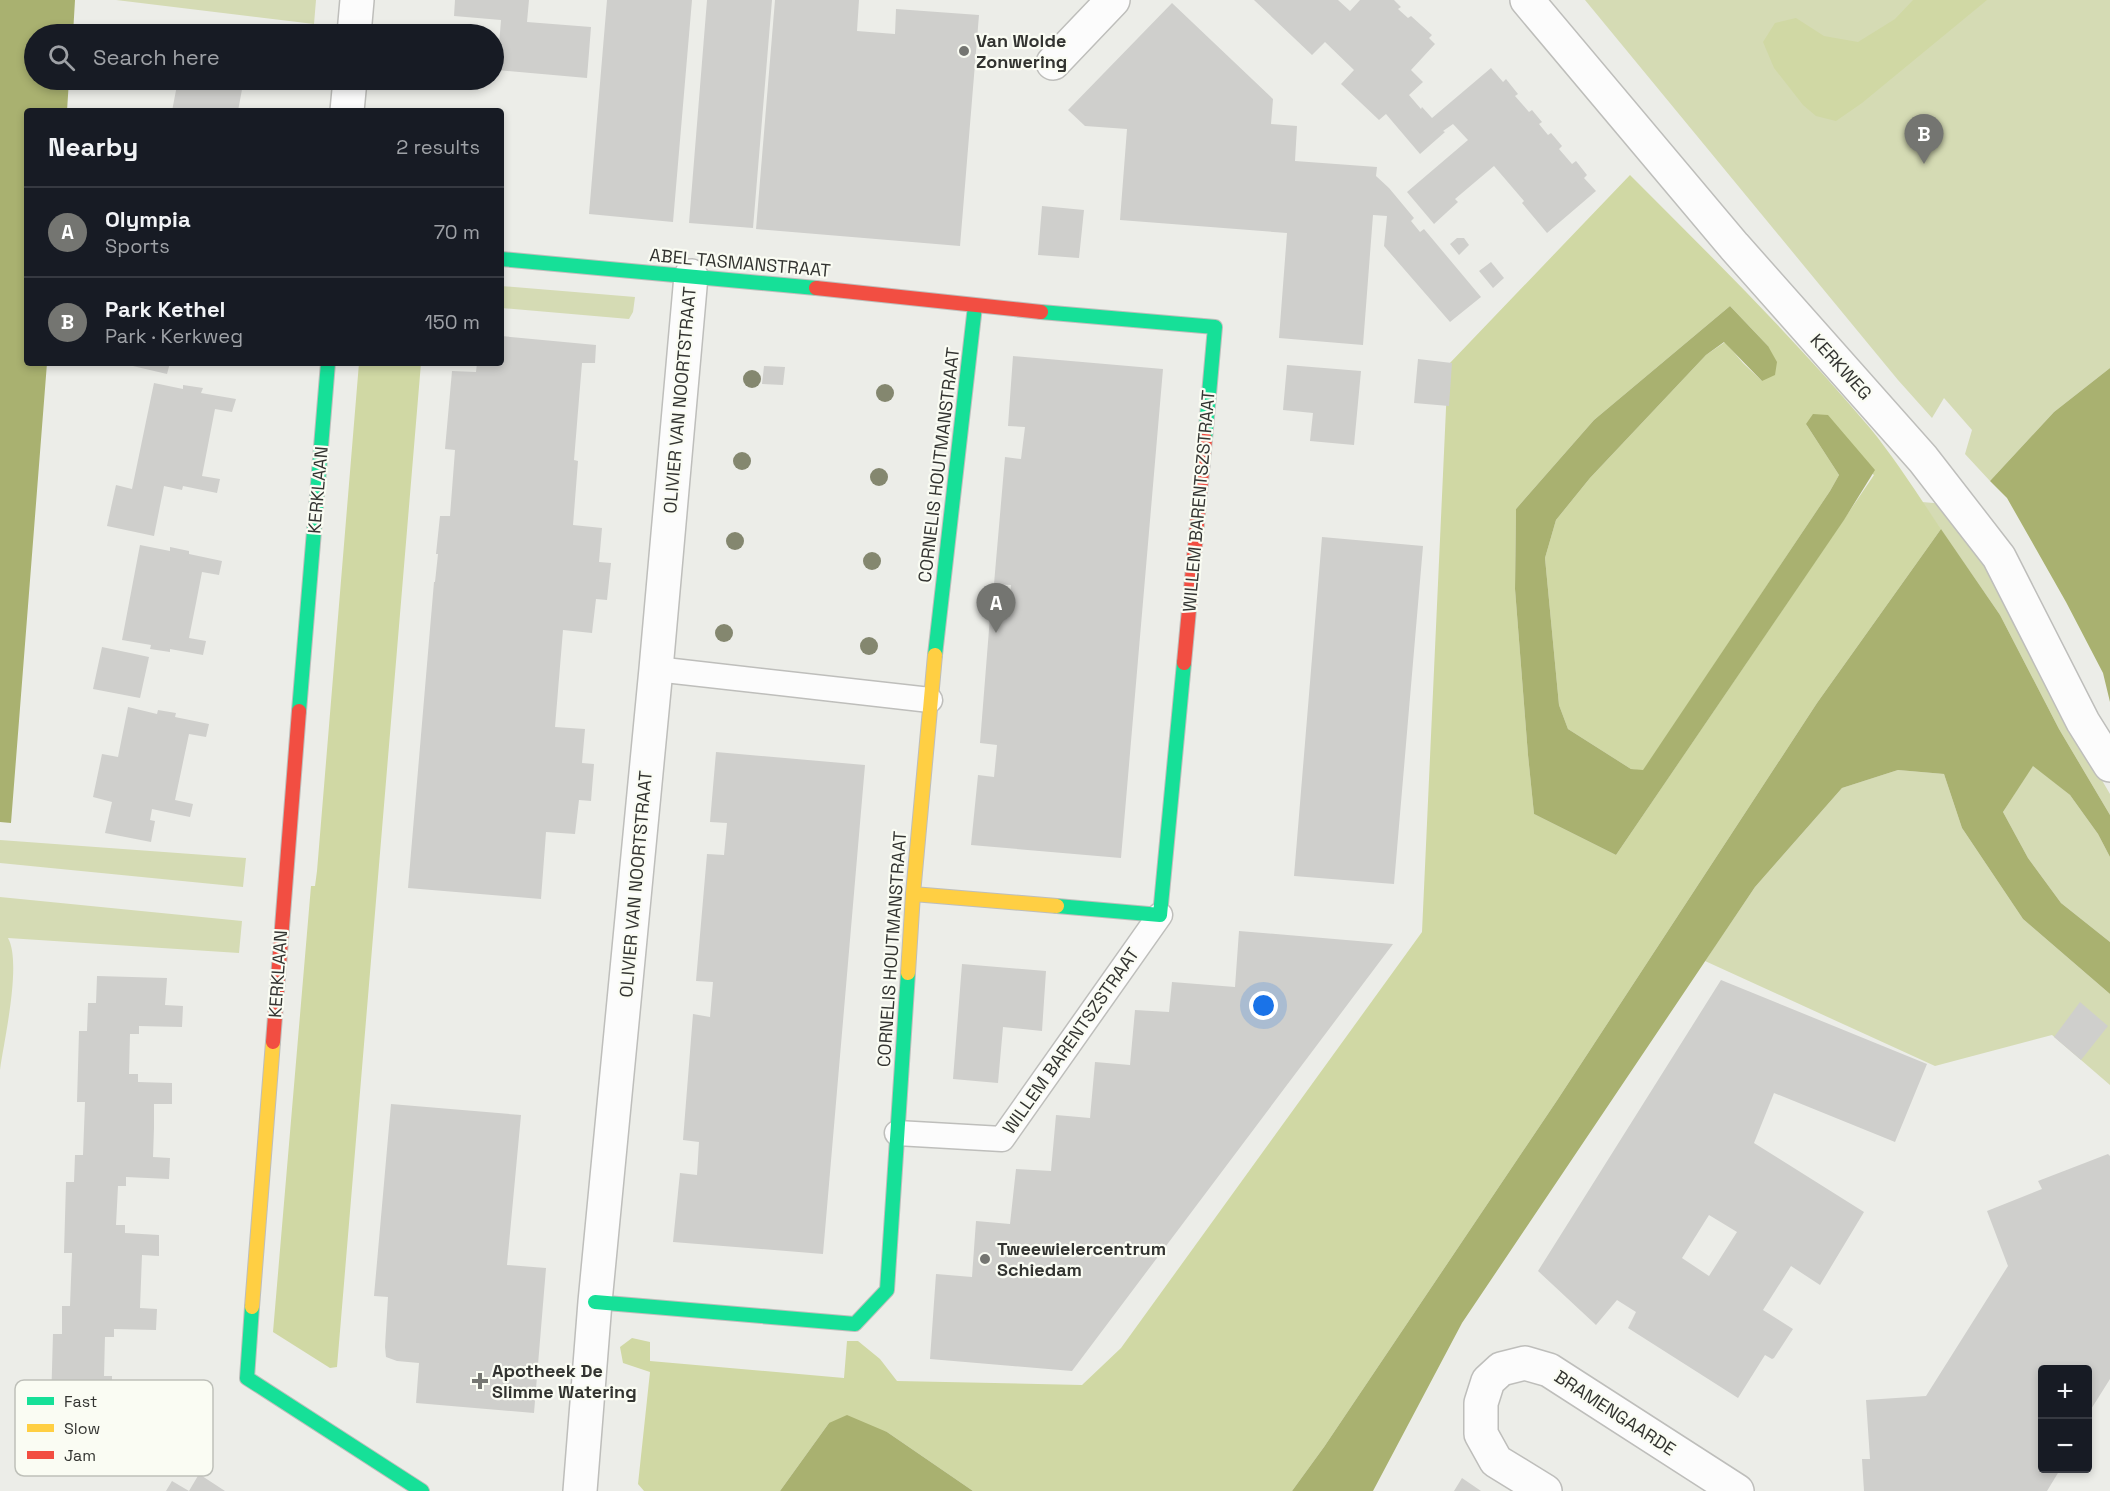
<!DOCTYPE html>
<html lang="en">
<head>
<meta charset="utf-8">
<style>
	:root { --surface:#171b24; --page:#20242c; --text:#f1f3f6; --muted:#9ea1a6; --line:#363941; --accent:#747571 }
	body { margin:0; font-family:"Space Grotesk",sans-serif; background:var(--page); color:var(--text) }
	.controls { position:absolute; right:18px; bottom:18px; display:grid; overflow:hidden; border-radius:6px; box-shadow:0 3px 9px #0003 }
	.controls button { width:54px; height:54px; display:grid; place-items:center; padding:0; border:0; border-bottom:2px solid var(--line); background:var(--surface); color:var(--text); font:30px sans-serif }
	.you { position:absolute; left:1264px; top:1006px; width:21px; height:21px; margin:-15px; border:4px solid #fff; border-radius:50%; background:#1a73e8; box-shadow:0 0 0 9px #1a73e833 }
	.badge { display:grid; place-items:center; width:39px; height:39px; border-radius:50%; background:var(--accent); color:#fff; font-size:20px; font-weight:700 }
	.pin { position:absolute; translate:-50% -50px; filter:drop-shadow(0 2px 3px #0008) }
	.pin::after { content:''; position:absolute; top:32px; width:21px; height:18px; background:inherit; clip-path:polygon(0 0,100% 0,50% 100%) }
	.list { margin:0; padding:0; list-style:none }
	h2 { display:flex; justify-content:space-between; align-items:center; height:78px; margin:0; padding:0 24px; font-size:26px }
	h2 small { font-size:20px; font-weight:400; color:var(--muted) }
	.list li { display:grid; grid-template-columns:39px 1fr auto; gap:18px; align-items:center; box-sizing:border-box; height:90px; padding:0 24px; border-top:2px solid var(--line) }
	.list b { display:block; font-size:22px; white-space:nowrap }
	.list p { margin:0; font-size:20px; white-space:nowrap; color:var(--muted) }
	.list em { font-size:20px; font-style:normal; color:var(--muted) }
	.icon { flex:none; width:33px; height:33px; fill:none; stroke:currentColor; stroke-width:2; stroke-linecap:round; stroke-linejoin:round }
	.map { position:relative; flex:none; width:2110px; height:1491px; overflow:hidden }
	.search { position:absolute; background:var(--surface); box-shadow:0 3px 9px #0003; left:24px; top:24px; width:480px; height:66px; display:flex; align-items:center; gap:15px; box-sizing:border-box; padding:0 21px; border-radius:33px; color:var(--muted); font-size:22px }
	.panel { position:absolute; background:var(--surface); box-shadow:0 3px 9px #0003; left:24px; top:108px; width:480px; height:258px; border-radius:6px }
	.map>svg:first-child { display:block }
	.green { fill:#d5dbb4 }
	.forest { fill:#d0d8a4; fill-rule:evenodd }
	.water { fill:#a9b170 }
	.building { fill:#cfcfcc; fill-rule:evenodd }
	.lines { fill:none; stroke-linecap:round; stroke-linejoin:round }
	.lane-casing { stroke:#bebebb; stroke-width:27 }
	.street-casing { stroke:#bebebb; stroke-width:36 }
	.fast-casing { stroke:#bebebb; stroke-width:16 }
	.slow-casing { stroke:#bebebb; stroke-width:16 }
	.jam-casing { stroke:#bebebb; stroke-width:16 }
	.lane { stroke:#fcfcfc; stroke-width:24 }
	.street { stroke:#fcfcfc; stroke-width:33 }
	.fast { stroke:#16e098; stroke-width:14 }
	.slow { stroke:#ffcf43; stroke-width:14 }
	.jam { stroke:#f24e42; stroke-width:14 }
	.tree { fill:#84876f }
	.poi-dot { fill:#747571; stroke:#fafcf3; stroke-width:2 }
	.labels { text-anchor:middle; stroke-width:4.5; stroke-linejoin:round; paint-order:stroke }
	.poi-label { font-size:18px; font-weight:bold; fill:#333431; stroke:#fafcf3; text-anchor:start }
	.street-label { font-size:18px; fill:#333431; stroke:#fafcf3 }
	.key { fill:#fafcf3; stroke:#bec0b9; stroke-width:1.5 }
	.key-label { font-size:16px; fill:#333431 }
</style>
</head>
<body>
<div class="map">
<svg width="2110" height="1491" viewBox="0 0 2110 1491">
	<rect width="100%" height="100%" fill="#ecede8"/>
	<!-- green -->
	<path class="green" d="M116,0H316L314,24Z
		M1585,0H2110V368L2054,412L1990,481L1965,454L1972,430L1944,398L1932,418L1898,380Z
		M501,286L635,297L633,312L629,319L501,308Z
		M1922,502L1945,504L1984,560L2069,724L2110,794V815L2059,729L2000,615Z
		M2033,765L2070,795L2098,834L2110,857V942L2061,903L2028,858L2003,812Z
		M1898,770L1944,774L1962,828L2023,919L2110,994V1085L2052,1035L1935,1066L1705,961L1755,887L1842,788Z
		M0,840L246,858L243,887L0,863Z
		M0,897L242,921L239,953L8,938C22,963 4,1040 0,1070Z"/>
	<!-- forest -->
	<path class="forest" d="M1913,0H1987L1862,103L1836,121L1816,116L1803,105L1774,68L1763,42L1775,23L1796,18L1824,36L1858,42L1895,19Z
		M1630,175C1712,257 1795,339 1870,428C1896,460 1918,495 1941,529L1817,703L1558,1099L1324,1447L1292,1491H973L887,1432L829,1423L780,1491H644L638,1484L650,1372L623,1363L620,1347L632,1338L650,1342V1361L844,1378L847,1341H858L880,1359L897,1381L1082,1385L1121,1348L1422,932L1448,365ZM1730,306L1768,346L1762,381L1743,363L1725,342L1706,355L1590,478L1556,520L1545,558L1559,705L1568,729L1631,769L1643,771L1830,491L1839,475L1806,424L1874,475L1616,855L1534,814L1528,755L1515,589L1516,509L1594,420Z
		M359,363H421L337,1367L330,1368L273,1332L311,886H315L317,871Z"/>
	<!-- water -->
	<path class="water" d="M0,0H75L73,34H34V80H69L67,111H27V363H47L11,823L0,822Z
		M1730,306L1768,346L1777,362L1775,375L1762,381L1724,342L1706,355L1590,478L1556,520L1545,558L1559,705L1568,729L1631,769L1643,770L1830,491L1839,475L1806,424L1813,414L1828,415L1875,470L1844,520L1616,855L1534,814L1528,755L1515,589L1516,509L1594,420Z
		M2110,368V702L2103,673L2066,602L2007,498L1990,481L2054,412Z
		M1941,529L2000,615L2059,729L2110,815V857L2098,834L2070,795L2033,766L2003,812L2028,858L2061,903L2110,942V994L2023,919L1962,828L1944,774L1898,770L1842,788L1755,887L1462,1323L1373,1491H1292L1324,1447L1558,1099L1817,703Z
		M847,1415L887,1432L973,1491H780L829,1423Z"/>
	<!-- building -->
	<path class="building" d="M455,0H529L527,22L591,27L587,78L497,70L501,20L454,16Z
		M607,0H692L673,222L589,214Z
		M707,0H772L753,228L689,223Z
		M775,0H859L857,31L895,34L896,9L979,15L960,246L756,229Z
		M1254,0H1338L1350,11L1360,0H1394L1401,7L1398,9L1408,18L1411,16L1432,35L1429,38L1435,44L1411,70L1423,82L1409,95L1421,109L1422,107L1432,118L1491,68L1503,82L1506,79L1518,94L1515,96L1529,112L1532,110L1542,122L1539,124L1548,135L1551,133L1562,146L1559,149L1572,164L1576,161L1587,175L1584,178L1596,191L1547,233L1522,203L1524,201L1494,166L1455,199L1458,202L1434,224L1407,192L1468,140L1453,124L1443,131L1445,132L1420,154L1386,114L1379,120L1341,84L1354,70L1325,42L1312,55Z
		M1172,3L1273,99L1271,124L1297,126L1295,161L1377,167L1376,176L1389,188L1414,218L1411,221L1420,232L1424,229L1481,297L1450,322L1384,246L1387,216L1373,215L1363,345L1279,338L1287,233L1120,220L1127,129L1085,126L1068,110Z
		M191,28L218,33V34H190Z
		M178,80H262L260,88L243,84L238,111H172Z
		M1042,206L1084,210L1079,258L1038,255Z
		M1457,238H1464L1469,245L1459,255L1450,244Z
		M1491,262L1504,278L1493,288L1479,271Z
		M501,336L596,345L595,363H582L574,460L578,461L573,525L602,528L599,562L611,563L607,600L596,599L592,633L563,630L555,727L585,729L582,763L594,764L591,801L579,800L575,834L546,832L541,899L408,888L434,582H435L438,554H436L440,516H450L455,450L445,449L452,371L476,372L477,363H501Z
		M1013,356L1163,369L1121,858L971,845L978,775L994,777L997,745L980,743L990,617L1008,618L1011,585L994,584L1005,457L1021,459L1025,427L1008,426Z
		M1418,359L1452,363L1449,406L1414,403Z
		M120,363H170L167,374Z
		M1287,365L1361,371L1354,445L1310,441L1313,413L1283,410Z
		M764,366L785,367L783,385L762,384Z
		M154,383L183,389V385L203,388L201,393L236,399L232,412L215,409L202,476L220,479L217,493L183,486L182,490L164,486L154,536L107,526L116,485L132,489Z
		M1322,537L1423,546L1394,884L1294,876Z
		M140,545L170,551V547L189,551V554L222,561L219,575L202,572L196,603L189,638L206,641L203,655L170,649V652L150,649L151,645L122,640Z
		M102,647L149,657L140,698L93,689Z
		M128,707L157,714L158,710L176,713L175,717L209,724L206,737L189,734L175,800L193,804L190,817L152,809L150,820L155,821L151,842L105,833L112,802L93,797L102,754L118,757Z
		M716,752L865,765L823,1254L673,1242L680,1173L697,1175L699,1142L683,1140L693,1014L710,1017L713,982L696,981L707,854L724,855L727,823L710,822Z
		M1239,931L1393,944L1072,1371L930,1359L936,1274L972,1277L976,1221L1010,1224L1016,1169L1051,1171L1056,1115L1090,1118L1095,1062L1130,1065L1135,1010L1169,1012L1172,982L1235,987Z
		M962,964L1046,971L1042,1031L1003,1027L998,1083L953,1079Z
		M97,976L167,978L165,1005L183,1006L182,1027L139,1026V1034H130L129,1074H138V1082L172,1083V1104H154V1128L153,1157L170,1158L169,1179L126,1177V1186H118L116,1225H125V1233L159,1235V1256L142,1255L140,1308L157,1309L156,1330L114,1329V1337H105L104,1376H112V1385L146,1386V1408L129,1407L128,1434L59,1432V1405L51,1404L53,1334H62V1306H70L72,1253H64L66,1182H74L75,1155H83L85,1102H77L79,1031H87L88,1003H96Z
		M1721,980L1927,1064L1895,1142L1774,1093L1754,1143L1864,1212L1820,1285L1791,1266L1763,1310L1793,1329L1774,1358L1772,1359L1765,1355L1738,1398L1628,1328L1636,1312L1617,1300L1596,1325L1538,1271ZM1709,1215L1737,1232L1709,1276L1682,1258Z
		M2080,1002L2108,1026L2081,1060L2054,1037Z
		M391,1104L521,1115L507,1265L546,1268L534,1413L416,1403L419,1363L397,1361L386,1357L385,1347L388,1297L374,1296Z
		M2108,1154L2110,1156V1379L2088,1414V1370H2042V1468H2061L2047,1491H1864L1862,1459H1870L1866,1400L1926,1396L2008,1266L1987,1211L2042,1189L2038,1181Z
		M199,1474L225,1491H166L172,1481L189,1491Z
		M1462,1478L1481,1491H1454Z"/>
	<g class="lines">
		<defs>
			<path id="lane" d="M656,669L930,700
				M897,1133L1002,1139L1160,915"/>
			<path id="street" d="M1527,0L1734,246L1923,459L1999,557L2083,722L2110,765
				M354,34L357,0
				M1053,63L1113,0
				M347,111L350,80
				M580,1491L595,1302L656,669L691,276
				M1545,1491L1496,1461L1481,1434V1403L1488,1381L1501,1369L1525,1363L1549,1370L1737,1491"/>
			<path id="fast" d="M501,259L816,288
				M1041,312L1215,327L1205,439
				M935,655L975,306
				M299,711L328,363
				M1057,906L1160,915L1184,663
				M595,1302L855,1324L887,1290L908,973
				M252,1307L247,1378L422,1491"/>
			<path id="slow" d="M913,894L1057,906
				M908,973L913,894L935,655
				M252,1307L273,1042"/>
			<path id="jam" d="M816,288L1041,312
				M1184,663L1205,439
				M273,1042L299,711"/>
		</defs>
		<!-- lane casing -->
		<use href="#lane" class="lane-casing"/>
		<!-- street casing -->
		<use href="#street" class="street-casing"/>
		<!-- fast casing -->
		<use href="#fast" class="fast-casing"/>
		<!-- slow casing -->
		<use href="#slow" class="slow-casing"/>
		<!-- jam casing -->
		<use href="#jam" class="jam-casing"/>
		<!-- lane -->
		<use href="#lane" class="lane"/>
		<!-- street -->
		<use href="#street" class="street"/>
		<!-- fast -->
		<use href="#fast" class="fast"/>
		<!-- slow -->
		<use href="#slow" class="slow"/>
		<!-- jam -->
		<use href="#jam" class="jam"/>
	</g>
	<!-- trees -->
	<g class="tree">
		<circle cx="752" cy="379" r="9"/>
		<circle cx="885" cy="393" r="9"/>
		<circle cx="742" cy="461" r="9"/>
		<circle cx="879" cy="477" r="9"/>
		<circle cx="735" cy="541" r="9"/>
		<circle cx="872" cy="561" r="9"/>
		<circle cx="724" cy="633" r="9"/>
		<circle cx="869" cy="646" r="9"/>
	</g>
	<!-- markers -->
	<g class="poi-dot">
		<circle cx="964" cy="51" r="6"/>
		<circle cx="985" cy="1259" r="6"/>
		<path d="M477 1372h6v6h6v6h-6v6h-6v-6h-6v-6h6z"/>
	</g>
	<g class="labels">
		<!-- poi labels -->
		<g class="poi-label">
			<text x="976" y="47">Van Wolde<tspan x="976" dy="21">Zonwering</tspan></text>
			<text x="997" y="1255">Tweewielercentrum<tspan x="997" dy="21">Schiedam</tspan></text>
			<text x="492" y="1377">Apotheek De<tspan x="492" dy="21">Slimme Watering</tspan></text>
		</g>
		<!-- street labels -->
		<g class="street-label">
			<text transform="translate(740 263) rotate(5)" y="6">ABEL TASMANSTRAAT</text>
			<text transform="translate(1841 367) rotate(48)" y="6">KERKWEG</text>
			<text transform="translate(680 400) rotate(-85)" y="6">OLIVIER VAN NOORTSTRAAT</text>
			<text transform="translate(939 465) rotate(-83)" y="6">CORNELIS HOUTMANSTRAAT</text>
			<text transform="translate(318 490) rotate(-85)" y="6">KERKLAAN</text>
			<text transform="translate(1199 501) rotate(-85)" y="6">WILLEM BARENTSZSTRAAT</text>
			<text transform="translate(636 884) rotate(-85)" y="6">OLIVIER VAN NOORTSTRAAT</text>
			<text transform="translate(892 949) rotate(-86)" y="6">CORNELIS HOUTMANSTRAAT</text>
			<text transform="translate(278 974) rotate(-86)" y="6">KERKLAAN</text>
			<text transform="translate(1071 1041) rotate(-55)" y="6">WILLEM BARENTSZSTRAAT</text>
			<text transform="translate(1615 1413) rotate(33)" y="6">BRAMENGAARDE</text>
		</g>
	</g>
	<!-- legend -->
	<rect x="15" y="1380" width="198" height="96" rx="9" class="key"/>
	<rect x="27" y="1397" width="27" height="8" fill="#16e098"/>
	<rect x="27" y="1424" width="27" height="8" fill="#ffcf43"/>
	<rect x="27" y="1451" width="27" height="8" fill="#f24e42"/>
	<g class="key-label">
		<text x="64" y="1407">Fast</text>
		<text x="64" y="1434">Slow</text>
		<text x="64" y="1461">Jam</text>
	</g>
</svg>
<div class="controls">
<button>+</button>
<button>−</button>
</div>
<div class="you"></div>
<div class="pin badge" style="left:996px;top:633px">A</div>
<div class="pin badge" style="left:1924px;top:164px">B</div>
<div class="search"><svg class="icon" aria-label="search" viewBox="0 0 24 24"><circle cx="10" cy="10" r="6"/><path d="M15 15l6 6"/></svg>Search here</div>
<section class="panel">
<h2>Nearby<small>2 results</small></h2>
<ul class="list">
<li><span class="badge">A</span><div><b>Olympia</b><p>Sports</p></div><em>70 m</em></li>
<li><span class="badge">B</span><div><b>Park Kethel</b><p>Park · Kerkweg</p></div><em>150 m</em></li>
</ul>
</section>
</div>
</body>
</html>
